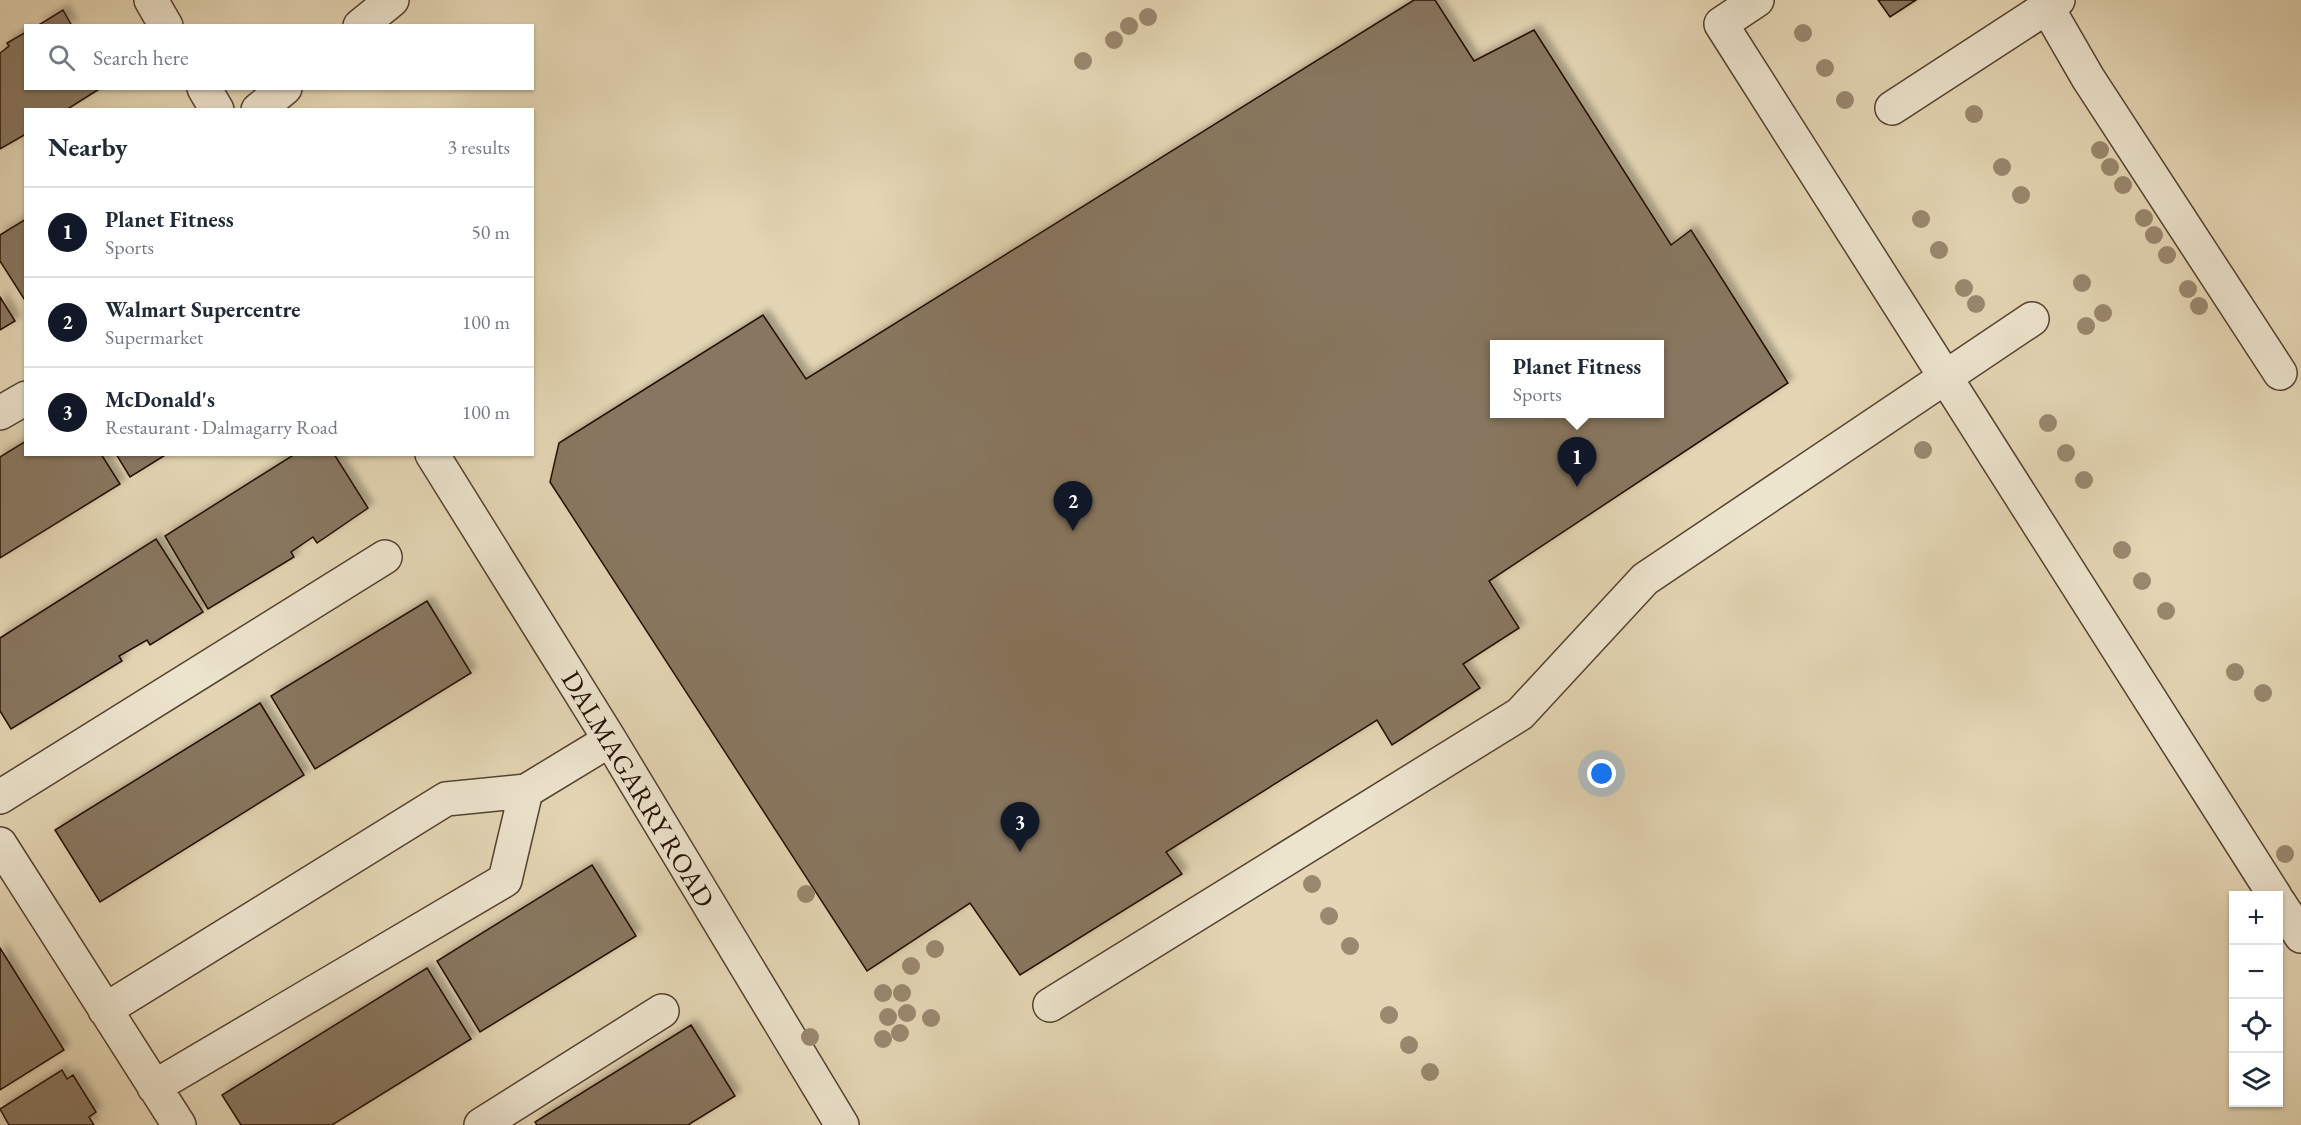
<!DOCTYPE html>
<html lang="en">
<head>
<meta charset="utf-8">
<style>
	:root { --surface:#fff; --page:#f2f2f3; --text:#1f2937; --muted:#747a83; --line:#e0e1e3; --accent:#111827 }
	body { margin:0; font-family:"EB Garamond",serif; background:var(--page); color:var(--text) }
	.controls { position:absolute; right:18px; bottom:18px; display:grid; overflow:hidden; border-radius:0px; box-shadow:0 2px 4px #0004 }
	.controls button { width:54px; height:54px; display:grid; place-items:center; padding:0; border:0; border-bottom:2px solid var(--line); background:var(--surface); color:var(--text); font:30px sans-serif }
	.you { position:absolute; left:1602px; top:774px; width:21px; height:21px; margin:-15px; border:4px solid #fff; border-radius:50%; background:#1a73e8; box-shadow:0 0 0 9px #1a73e833 }
	.badge { display:grid; place-items:center; width:39px; height:39px; border-radius:50%; background:var(--accent); color:#fff; font-size:20px; font-weight:700 }
	.pin { position:absolute; translate:-50% -50px; filter:drop-shadow(0 2px 3px #0008) }
	.pin::after { content:''; position:absolute; top:32px; width:21px; height:18px; background:inherit; clip-path:polygon(0 0,100% 0,50% 100%) }
	.popup { position:absolute; left:1490px; top:340px; width:174px; height:78px; box-sizing:border-box; display:grid; place-content:center; border-radius:0px; background:var(--surface); filter:drop-shadow(0 2px 4px #0005); font-size:20px; white-space:nowrap; color:var(--muted) }
	.popup b { font-size:22px; color:var(--text) }
	.popup::after { content:''; position:absolute; left:50%; top:100%; margin-left:-12px; border:12px solid transparent; border-top-color:var(--surface) }
	.list { margin:0; padding:0; list-style:none }
	h2 { display:flex; justify-content:space-between; align-items:center; height:78px; margin:0; padding:0 24px; font-size:26px }
	h2 small { font-size:20px; font-weight:400; color:var(--muted) }
	.list li { display:grid; grid-template-columns:39px 1fr auto; gap:18px; align-items:center; box-sizing:border-box; height:90px; padding:0 24px; border-top:2px solid var(--line) }
	.list b { display:block; font-size:22px; white-space:nowrap }
	.list p { margin:0; font-size:20px; white-space:nowrap; color:var(--muted) }
	.list em { font-size:20px; font-style:normal; color:var(--muted) }
	.icon { flex:none; width:33px; height:33px; fill:none; stroke:currentColor; stroke-width:2; stroke-linecap:round; stroke-linejoin:round }
	.map { position:relative; flex:none; width:2301px; height:1125px; overflow:hidden }
	.search { position:absolute; background:var(--surface); box-shadow:0 2px 4px #0004; left:24px; top:24px; width:510px; height:66px; display:flex; align-items:center; gap:15px; box-sizing:border-box; padding:0 21px; border-radius:0px; color:var(--muted); font-size:22px }
	.panel { position:absolute; background:var(--surface); box-shadow:0 2px 4px #0004; left:24px; top:108px; width:510px; height:348px; border-radius:0px }
	.map>svg:first-child { display:block }
	.building { fill:#887760; stroke:#251004; stroke-width:1.5; fill-rule:evenodd; filter:url(#shadow) }
	.lines { fill:none; stroke-linecap:round; stroke-linejoin:round }
	.minor-casing { stroke:#554230; stroke-width:36 }
	.minor { stroke:#ede4ce; stroke-width:33 }
	.tree { fill:#9a886f }
	.labels { text-anchor:middle; stroke-width:6; stroke-linejoin:round; paint-order:stroke }
	.street-label { font-size:27px; fill:#251004; stroke:#ede4ce }
</style>
</head>
<body>
<div class="map">
<svg width="2301" height="1125" viewBox="0 0 2301 1125">
	<defs>
		<filter id="shadow"><feDropShadow dx="5.5" dy="-5.5" stdDeviation="3" flood-color="#0004"/></filter>
	</defs>
	<rect width="100%" height="100%" fill="#e4d6b4"/>
	<filter id="stains"><feTurbulence type="fractalNoise" baseFrequency=".00333" numOctaves="4"/><feColorMatrix values="0 0 0 0 .2 0 0 0 0 .09 0 0 0 0 .02 0 0 0 .5 -.17"/></filter>
	<radialGradient id="worn" r=".72"><stop offset=".6" stop-color="#630" stop-opacity="0"/><stop offset="1" stop-color="#630" stop-opacity=".3"/></radialGradient>
	<!-- building -->
	<path class="building" d="M1414,0H1435L1474,61L1534,30L1671,245L1691,230L1788,383L1489,581L1519,628L1463,664L1480,688L1392,745L1377,720L1166,852L1182,874L1020,975L970,903L867,971L550,482L559,443L763,315L806,379ZM1494,344H1660V414H1494Z
		M1878,0H1916L1890,17Z
		M63,10L72,26H37Z
		M26,32V88H101L66,110H26V134L0,149V53L9,46L7,43Z
		M26,219V302L0,261V235Z
		M0,297L15,321L0,330Z
		M26,441V454H101L120,484L0,558V457Z
		M116,454H167L130,477Z
		M295,454H334L368,508L317,543L313,537L291,552L294,557L208,609L165,536Z
		M156,539L203,612L150,645L147,640L119,656L122,661L11,729L0,711V638Z
		M427,601L471,673L315,769L271,696Z
		M260,703L304,775L100,902L55,830Z
		M592,865L636,936L480,1032L437,961Z
		M0,948L64,1050L0,1090Z
		M427,968L471,1039L332,1125H241L222,1095Z
		M691,1025L735,1096L688,1125H537L535,1122Z
		M62,1070L67,1079L73,1075L96,1112L89,1117L94,1125H9L0,1109Z"/>
	<g class="lines">
		<defs>
			<path id="minor" d="M151,0L166,26
				M1757,0L1721,24L2275,896
				M2047,7L2088,78L2280,373
				M360,26L392,0
				M204,88L217,110
				M1892,108L2058,0
				M258,110L285,88
				M0,413L26,398
				M432,454L610,740L842,1125
				M0,797L385,557
				M0,844L179,1125
				M2278,901L2301,936
				M1050,1005L1520,714L1645,579L2032,319
				M105,1010L446,799L526,791L610,740
				M154,1087L505,880L526,791
				M481,1125L662,1011"/>
		</defs>
		<!-- minor casing -->
		<use href="#minor" class="minor-casing"/>
		<!-- minor -->
		<use href="#minor" class="minor"/>
	</g>
	<!-- trees -->
	<g class="tree">
		<circle cx="1148" cy="17" r="9"/>
		<circle cx="1129" cy="26" r="9"/>
		<circle cx="1803" cy="33" r="9"/>
		<circle cx="1114" cy="40" r="9"/>
		<circle cx="1083" cy="61" r="9"/>
		<circle cx="1825" cy="68" r="9"/>
		<circle cx="1845" cy="100" r="9"/>
		<circle cx="1974" cy="114" r="9"/>
		<circle cx="2100" cy="150" r="9"/>
		<circle cx="2002" cy="167" r="9"/>
		<circle cx="2110" cy="167" r="9"/>
		<circle cx="2123" cy="185" r="9"/>
		<circle cx="2021" cy="195" r="9"/>
		<circle cx="2144" cy="218" r="9"/>
		<circle cx="1921" cy="219" r="9"/>
		<circle cx="2154" cy="235" r="9"/>
		<circle cx="1939" cy="250" r="9"/>
		<circle cx="2167" cy="255" r="9"/>
		<circle cx="2082" cy="283" r="9"/>
		<circle cx="1964" cy="288" r="9"/>
		<circle cx="2188" cy="289" r="9"/>
		<circle cx="1976" cy="304" r="9"/>
		<circle cx="2199" cy="306" r="9"/>
		<circle cx="2103" cy="313" r="9"/>
		<circle cx="2086" cy="326" r="9"/>
		<circle cx="2048" cy="423" r="9"/>
		<circle cx="1923" cy="450" r="9"/>
		<circle cx="2066" cy="453" r="9"/>
		<circle cx="2084" cy="480" r="9"/>
		<circle cx="2122" cy="550" r="9"/>
		<circle cx="2142" cy="581" r="9"/>
		<circle cx="2166" cy="611" r="9"/>
		<circle cx="2235" cy="672" r="9"/>
		<circle cx="2263" cy="693" r="9"/>
		<circle cx="2285" cy="854" r="9"/>
		<circle cx="1312" cy="884" r="9"/>
		<circle cx="806" cy="894" r="9"/>
		<circle cx="1329" cy="916" r="9"/>
		<circle cx="1350" cy="946" r="9"/>
		<circle cx="935" cy="949" r="9"/>
		<circle cx="911" cy="966" r="9"/>
		<circle cx="883" cy="993" r="9"/>
		<circle cx="902" cy="993" r="9"/>
		<circle cx="907" cy="1013" r="9"/>
		<circle cx="1389" cy="1015" r="9"/>
		<circle cx="888" cy="1017" r="9"/>
		<circle cx="931" cy="1018" r="9"/>
		<circle cx="900" cy="1033" r="9"/>
		<circle cx="810" cy="1037" r="9"/>
		<circle cx="883" cy="1039" r="9"/>
		<circle cx="1409" cy="1045" r="9"/>
		<circle cx="1430" cy="1072" r="9"/>
	</g>
	<g class="labels">
		<!-- street labels -->
		<g class="street-label">
			<text transform="translate(638 789) rotate(59)" y="9">DALMAGARRY ROAD</text>
		</g>
	</g>
	<rect width="100%" height="100%" filter="url(#stains)"/>
	<rect width="100%" height="100%" fill="url(#worn)"/>
</svg>
<div class="controls">
<button>+</button>
<button>−</button>
<button><svg class="icon" aria-label="locate" viewBox="0 0 24 24"><circle cx="12" cy="12" r="6"/><path d="M12 2v4M12 18v4M2 12h4M18 12h4"/></svg></button>
<button><svg class="icon" aria-label="layers" viewBox="0 0 24 24"><path d="M12 4l9 5-9 5-9-5zM3 14l9 5 9-5"/></svg></button>
</div>
<div class="you"></div>
<div class="pin badge" style="left:1577px;top:487px">1</div>
<div class="popup"><b>Planet Fitness</b>Sports</div>
<div class="pin badge" style="left:1073px;top:531px">2</div>
<div class="pin badge" style="left:1020px;top:852px">3</div>
<div class="search"><svg class="icon" aria-label="search" viewBox="0 0 24 24"><circle cx="10" cy="10" r="6"/><path d="M15 15l6 6"/></svg>Search here</div>
<section class="panel">
<h2>Nearby<small>3 results</small></h2>
<ul class="list">
<li><span class="badge">1</span><div><b>Planet Fitness</b><p>Sports</p></div><em>50 m</em></li>
<li><span class="badge">2</span><div><b>Walmart Supercentre</b><p>Supermarket</p></div><em>100 m</em></li>
<li><span class="badge">3</span><div><b>McDonald's</b><p>Restaurant · Dalmagarry Road</p></div><em>100 m</em></li>
</ul>
</section>
</div>
</body>
</html>
